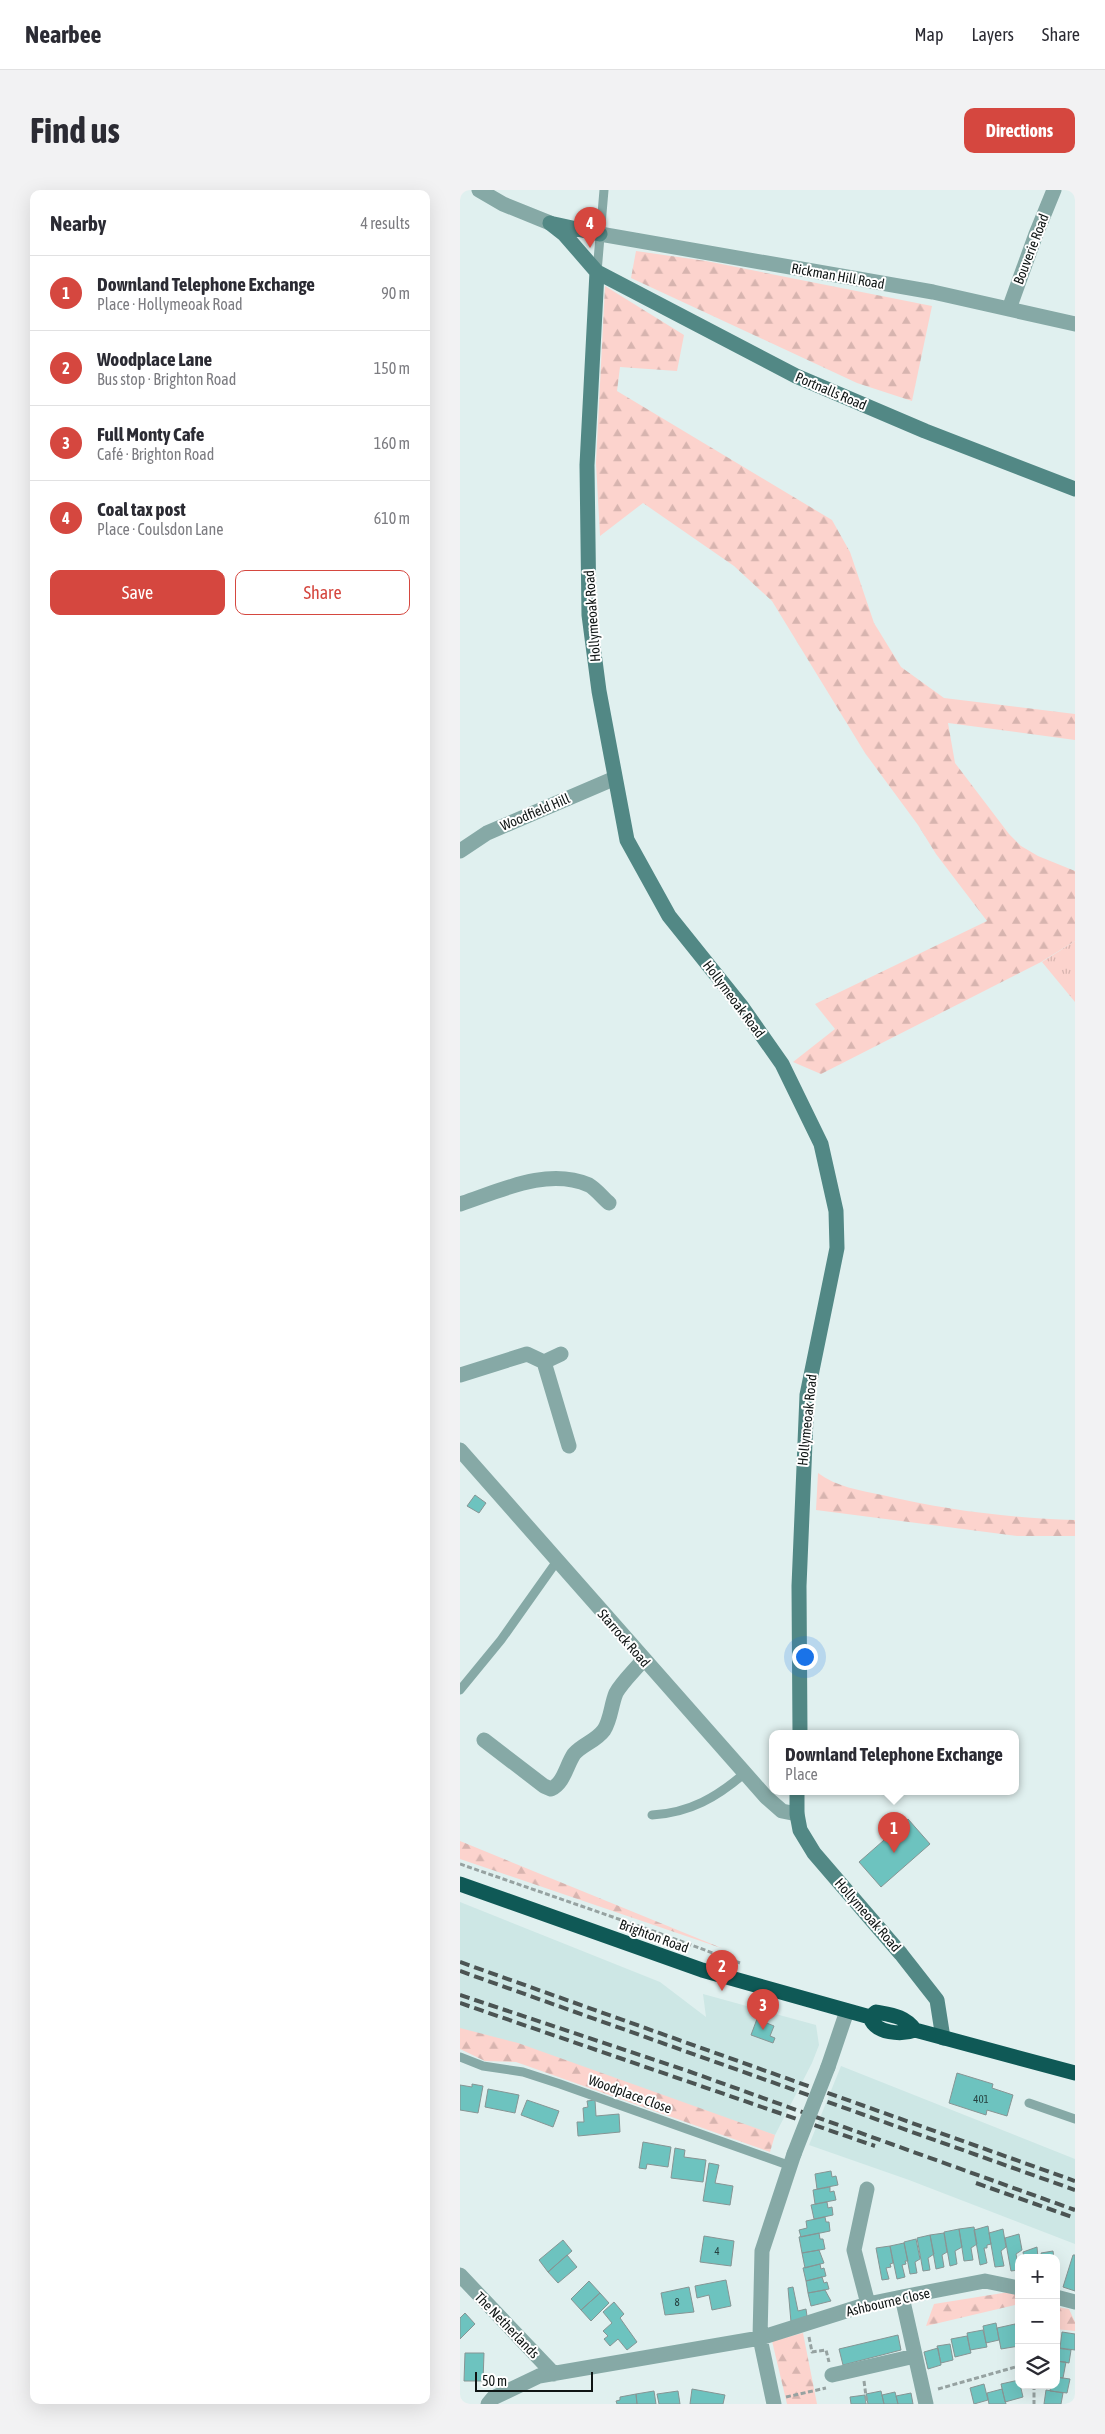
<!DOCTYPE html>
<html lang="en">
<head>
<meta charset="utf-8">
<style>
	:root { --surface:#fff; --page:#f2f2f3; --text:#2b2b33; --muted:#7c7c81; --line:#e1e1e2; --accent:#d5473f }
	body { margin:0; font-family:"Asap Condensed",sans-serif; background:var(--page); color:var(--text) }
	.controls { position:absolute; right:15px; bottom:15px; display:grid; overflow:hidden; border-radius:10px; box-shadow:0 5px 20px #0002 }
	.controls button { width:45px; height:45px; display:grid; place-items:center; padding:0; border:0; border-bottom:1px solid var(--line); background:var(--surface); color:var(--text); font:25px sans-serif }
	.scale { position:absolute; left:15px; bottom:12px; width:118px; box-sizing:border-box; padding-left:5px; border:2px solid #0f1514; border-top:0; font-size:14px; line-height:18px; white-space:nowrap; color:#0f1514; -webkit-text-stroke:4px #fff; paint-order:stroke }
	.you { position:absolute; left:344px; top:1466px; width:18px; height:18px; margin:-12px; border:4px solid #fff; border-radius:50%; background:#1a73e8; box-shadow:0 0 0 8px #1a73e833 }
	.badge { display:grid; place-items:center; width:32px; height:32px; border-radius:50%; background:var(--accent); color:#fff; font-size:16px; font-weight:700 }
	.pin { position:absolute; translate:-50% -41px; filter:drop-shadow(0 1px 2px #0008) }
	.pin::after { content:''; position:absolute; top:26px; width:18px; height:15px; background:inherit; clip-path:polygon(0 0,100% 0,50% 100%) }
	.popup { position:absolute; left:309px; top:1540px; width:250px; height:65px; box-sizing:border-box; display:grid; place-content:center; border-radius:10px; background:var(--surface); filter:drop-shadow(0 1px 4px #0005); font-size:16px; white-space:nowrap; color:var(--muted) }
	.popup b { font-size:19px; color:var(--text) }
	.popup::after { content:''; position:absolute; left:50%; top:100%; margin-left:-10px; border:10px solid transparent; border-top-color:var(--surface) }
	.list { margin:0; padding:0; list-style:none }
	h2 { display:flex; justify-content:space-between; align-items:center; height:65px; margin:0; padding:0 20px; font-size:21px }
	h2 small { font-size:16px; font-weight:400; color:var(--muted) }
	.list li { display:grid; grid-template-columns:32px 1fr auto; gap:15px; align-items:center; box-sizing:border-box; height:75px; padding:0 20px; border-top:1px solid var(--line) }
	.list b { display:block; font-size:19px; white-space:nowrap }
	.list p { margin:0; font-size:16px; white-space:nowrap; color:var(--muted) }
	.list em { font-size:16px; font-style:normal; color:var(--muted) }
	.actions { display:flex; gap:10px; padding:15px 20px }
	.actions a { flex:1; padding:11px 0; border:1px solid var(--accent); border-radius:10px; text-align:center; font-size:18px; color:var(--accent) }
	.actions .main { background:var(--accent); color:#fff }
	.icon { flex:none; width:28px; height:28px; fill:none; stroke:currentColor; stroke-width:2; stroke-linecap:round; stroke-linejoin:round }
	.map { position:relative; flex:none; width:615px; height:2214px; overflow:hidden; border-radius:10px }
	header { display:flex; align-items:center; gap:30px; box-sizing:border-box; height:70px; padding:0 25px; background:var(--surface); border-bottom:1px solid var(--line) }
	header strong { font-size:24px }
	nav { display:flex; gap:28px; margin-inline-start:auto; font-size:18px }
	.intro { display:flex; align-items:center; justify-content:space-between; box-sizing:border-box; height:120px; padding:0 30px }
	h1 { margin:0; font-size:35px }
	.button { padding:12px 22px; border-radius:10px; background:var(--accent); color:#fff; font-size:18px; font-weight:700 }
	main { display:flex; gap:30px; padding:0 30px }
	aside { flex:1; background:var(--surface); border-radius:10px; box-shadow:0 5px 20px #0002 }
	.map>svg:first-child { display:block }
	.built { fill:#cde7e5 }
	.grass { fill:url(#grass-tufts) }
	.forest { fill:url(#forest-firs) }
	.building { fill:#6dc3bf; stroke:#869594 }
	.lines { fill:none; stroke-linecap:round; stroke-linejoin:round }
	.path { stroke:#96a2a1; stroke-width:3; stroke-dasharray:5 2.5; stroke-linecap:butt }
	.lane { stroke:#86a9a6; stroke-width:9 }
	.street { stroke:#86a9a6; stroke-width:15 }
	.secondary { stroke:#528885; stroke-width:15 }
	.highway { stroke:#0f5956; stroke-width:15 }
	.rail { stroke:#4b5453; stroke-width:4; stroke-dasharray:10 5; stroke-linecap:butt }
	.street-bridge { stroke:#86a9a6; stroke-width:15 }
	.labels { text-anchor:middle; stroke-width:4; stroke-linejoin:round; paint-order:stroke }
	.number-label { font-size:11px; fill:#26403f }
	.street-label { font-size:14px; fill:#0f1514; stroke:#fff }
</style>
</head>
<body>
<header>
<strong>Nearbee</strong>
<nav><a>Map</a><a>Layers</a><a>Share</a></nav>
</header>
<div class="intro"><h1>Find us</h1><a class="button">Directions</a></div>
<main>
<aside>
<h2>Nearby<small>4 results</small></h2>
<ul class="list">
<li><span class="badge">1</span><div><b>Downland Telephone Exchange</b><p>Place · Hollymeoak Road</p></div><em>90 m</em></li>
<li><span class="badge">2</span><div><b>Woodplace Lane</b><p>Bus stop · Brighton Road</p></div><em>150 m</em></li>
<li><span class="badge">3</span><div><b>Full Monty Cafe</b><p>Café · Brighton Road</p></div><em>160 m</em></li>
<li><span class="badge">4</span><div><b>Coal tax post</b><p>Place · Coulsdon Lane</p></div><em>610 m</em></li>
</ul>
<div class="actions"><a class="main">Save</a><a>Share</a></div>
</aside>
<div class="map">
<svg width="615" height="2214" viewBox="0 0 615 2214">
	<defs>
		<pattern id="grass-tufts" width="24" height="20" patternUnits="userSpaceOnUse" patternTransform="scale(1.25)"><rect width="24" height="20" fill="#fcd3cd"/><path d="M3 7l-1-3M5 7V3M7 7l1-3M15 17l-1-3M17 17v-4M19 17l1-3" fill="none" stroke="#d7b4af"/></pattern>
		<pattern id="forest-firs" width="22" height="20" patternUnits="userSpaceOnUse" patternTransform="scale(1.25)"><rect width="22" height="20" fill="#fcd3cd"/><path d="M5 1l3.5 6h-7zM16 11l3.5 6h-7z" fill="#d7b4af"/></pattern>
	</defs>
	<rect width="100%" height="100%" fill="#e0f0ef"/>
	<!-- built -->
	<path class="built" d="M0,1712L200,1792L246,1827L243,1804L356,1835L359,1855L352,1873L315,1945L0,1849Z
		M381,1876L615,1969V2054L449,1990L349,1955Z"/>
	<!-- grass -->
	<path class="grass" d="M615,751V812L582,772Z"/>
	<!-- forest -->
	<path class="forest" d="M176,61L246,71L472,116L452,211L397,193L171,88Z
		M145,96L224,145L217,181L160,177L157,201L372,330L390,362L414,433L441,477L484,508L615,524V550L488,533L495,573L549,644L561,656L578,666L615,681V751L581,772L361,884L333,872L375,839L355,814L527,731L476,664L458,635L405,563L312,411L274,376L183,313L140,346L136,273Z
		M358,1283C377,1297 399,1300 422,1305C485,1320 550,1328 615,1330V1346H557L356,1320Z
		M0,1651L264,1759L0,1669Z
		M0,1838L58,1853L315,1945L310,1962L56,1872L25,1871L0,1859Z
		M549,2102L559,2104V2118L555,2115L466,2136L474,2114Z
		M596,2117L609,2119L615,2132V2141L596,2139Z
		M343,2143L357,2214H327L312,2151Z"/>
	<!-- building -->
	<path class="building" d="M15,1305L26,1313L19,1323L7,1316Z
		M448,1629L470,1654L421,1697L399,1672Z
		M297,1829L314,1836L310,1846L315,1848L313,1853L291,1845Z
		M497,1883L533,1894L532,1898L553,1905L547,1926L527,1920L526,1925L489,1913Z
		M12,1894L23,1896L18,1923L0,1920V1895L12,1897Z
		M28,1899L59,1905L55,1923L25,1917Z
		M67,1910L99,1921L93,1937L61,1925Z
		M135,1910L136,1926L159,1924L160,1942L118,1946L117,1932H124L123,1918L128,1917L127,1911Z
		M183,1952L211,1957L208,1977L187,1974L186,1979L179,1978Z
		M215,1958L225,1960L224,1967L246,1970L243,1992L211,1988Z
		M249,1973L259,1975L255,1993L273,1996L270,2015L243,2011Z
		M371,1981L372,1987L376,1986L378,1995L357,1999L355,1984Z
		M370,1997V2002L374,2001L376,2010L355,2014L353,2000Z
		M367,2012L368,2018L372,2017L373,2025L354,2029L351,2015Z
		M365,2027L366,2032H369L370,2041L341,2047L339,2040L347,2038L346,2031Z
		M528,2036L531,2054L527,2055V2058H524L527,2073L520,2075L514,2040Z
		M514,2037L517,2054L511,2058L513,2070L504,2071L499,2039Z
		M499,2039L502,2057L495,2061L497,2074L490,2076L484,2042Z
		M543,2039L546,2057L541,2061L544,2076L535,2077L529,2043Z
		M359,2043L360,2049H363L365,2059L342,2063L339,2047Z
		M484,2043L487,2062L482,2065L484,2077L476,2079L470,2045Z
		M559,2044L562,2060L556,2064L559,2080L551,2081L545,2048Z
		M470,2045L474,2064L468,2068L470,2080L463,2081L457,2048Z
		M244,2046L274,2051L271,2076L240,2072Z
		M456,2049L460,2069L455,2072L457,2083L450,2084L444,2052Z
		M103,2050L112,2061L88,2082L79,2070Z
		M444,2053L448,2071H445L446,2074L442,2075L445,2087L437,2089L430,2056Z
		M430,2056L433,2073L430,2074L431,2077L426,2078L429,2089L422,2090L416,2058Z
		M577,2057L578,2068H564L563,2062Z
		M359,2060L364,2073L345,2078L342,2063Z
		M593,2061L594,2068H578L582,2067L581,2063Z
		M107,2065L117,2077L98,2093L88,2082Z
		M613,2065H615V2101L603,2097Z
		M360,2074L361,2079L364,2078L366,2086L346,2091L343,2078Z
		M362,2087L364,2093L367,2092L369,2099L348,2103L346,2091Z
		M266,2090L271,2116L252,2120L249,2105L237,2108L235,2096Z
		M129,2091L140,2103L121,2120L111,2109Z
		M229,2097L234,2122L205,2125L201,2103Z
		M333,2097L338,2121L346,2119L347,2126L331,2132L328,2098Z
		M365,2100L371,2111L351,2116L348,2103Z
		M140,2103L149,2113L131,2131L121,2120Z
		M154,2112L164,2124L160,2128L177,2152L167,2160L158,2149L150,2156L144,2149L148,2146L143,2141L152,2133L143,2122Z
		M5,2123L15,2134L0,2149V2128Z
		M536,2133L539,2150L526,2153L523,2136Z
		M555,2134L559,2156L541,2159L537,2138Z
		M523,2140L527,2157L510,2160L507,2143Z
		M602,2142L615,2144V2160L600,2158Z
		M438,2145L441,2160L383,2175L379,2159Z
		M507,2146L511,2163L495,2167L491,2149Z
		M490,2154L493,2170L481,2173L477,2156Z
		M478,2158L481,2175L468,2179L464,2162Z
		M596,2158L611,2160L609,2173L596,2171Z
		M5,2163H24L23,2191H4Z
		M596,2171L606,2172L603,2188L596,2187Z
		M596,2187L610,2189L607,2203L590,2201L591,2195H596Z
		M559,2190L563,2207L545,2212L541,2194Z
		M524,2194L528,2210L514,2214L510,2198Z
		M232,2199L265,2205L263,2214H230Z
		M542,2199L546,2214H529L527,2203Z
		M586,2200L603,2203L601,2214H584Z
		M194,2201L196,2214H177L176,2204Z
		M218,2201L220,2214H199L197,2204Z
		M421,2201L424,2214H408L406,2204Z
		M435,2202L438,2214H424L422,2205Z
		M451,2203L453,2214H438L436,2206Z
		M176,2204L177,2214H157L156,2211L160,2210V2207Z
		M405,2205L406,2214H391L390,2207Z"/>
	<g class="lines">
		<!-- path -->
		<path class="path" d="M0,1674L196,1742L280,1773
			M349,2147L352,2162L366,2160L369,2172
			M404,2191L407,2214
			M574,2195V2214
			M478,2199L559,2176
			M326,2207L366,2198"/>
		<!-- lane -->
		<path class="lane" d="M137,82L144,0
			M0,1500L41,1450L97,1371
			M192,1625C230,1623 257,1607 285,1583
			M0,1867L23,1876L63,1882L100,1894L328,1975
			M569,1913L615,1929"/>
		<!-- street -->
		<path class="street" d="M19,0L43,14L90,33
			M140,44L473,102L615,134
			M549,119L576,44L594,0
			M0,661L27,643L153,589
			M0,1014C40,1001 87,977 129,995C136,999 143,1008 149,1013
			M84,1172L101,1164
			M0,1185L67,1164L84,1172L109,1256
			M0,1260L306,1607L322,1621L337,1624
			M24,1550L84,1596L91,1599C104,1593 106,1576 114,1564C123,1554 136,1551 144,1540C151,1529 151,1515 156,1503C162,1492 175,1480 183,1470
			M368,1877L387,1821
			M407,1999L394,2060L408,2114
			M0,2085L94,2184
			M442,2107L466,2214
			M596,2107L615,2112
			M372,2185L455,2166
			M28,2214L33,2208L79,2186L300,2148L408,2114L442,2107L525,2091L559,2098
			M314,2214L300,2148L302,2061L334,1964"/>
		<!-- secondary -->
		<path class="secondary" d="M90,33L104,44L137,82L336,186L465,241L615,299
			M94,34L140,44
			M137,82L127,275L129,425L139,501L167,650L209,726L282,817L322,874L361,954L376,1021L377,1058L347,1205L339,1396L340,1544
			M337,1602V1624L340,1640L354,1663L441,1764L477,1810L483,1848"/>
		<!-- highway -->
		<path class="highway" d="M0,1694L242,1780L410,1827
			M410,1827C415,1844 442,1845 455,1840L615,1883
			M410,1827L416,1822C432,1825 445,1826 455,1840"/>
		<!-- rail -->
		<path class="rail" d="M0,1772L615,1991
			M0,1781L615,2000
			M0,1805L228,1881L615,2020
			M0,1813L415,1956
			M516,1993L615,2028"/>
		<!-- street-bridge -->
		<path class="street-bridge" d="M334,1964L368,1877"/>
	</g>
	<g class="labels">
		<!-- number labels -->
		<g class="number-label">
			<text x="521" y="1913">401</text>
			<text x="257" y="2065">4</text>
			<text x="217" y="2116">8</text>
		</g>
		<!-- street labels -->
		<g class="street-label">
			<text transform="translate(571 59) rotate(-69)" y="5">Bouverie Road</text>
			<text transform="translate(378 86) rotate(10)" y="5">Rickman Hill Road</text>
			<text transform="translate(371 201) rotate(23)" y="5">Portnalls Road</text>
			<text transform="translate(132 426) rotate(-94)" y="5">Hollymeoak Road</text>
			<text transform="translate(75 622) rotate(-23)" y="5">Woodfield Hill</text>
			<text transform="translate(274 809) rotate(53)" y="5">Hollymeoak Road</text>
			<text transform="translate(347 1230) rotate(-84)" y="5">Hollymeoak Road</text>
			<text transform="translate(164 1448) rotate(49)" y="5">Starrock Road</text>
			<text transform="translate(408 1725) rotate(49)" y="5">Hollymeoak Road</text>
			<text transform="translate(194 1746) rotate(20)" y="5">Brighton Road</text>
			<text transform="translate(170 1904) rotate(20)" y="5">Woodplace Close</text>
			<text transform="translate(428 2112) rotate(-13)" y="5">Ashbourne Close</text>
			<text transform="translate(47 2135) rotate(46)" y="5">The Netherlands</text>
		</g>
	</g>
</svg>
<div class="controls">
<button>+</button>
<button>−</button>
<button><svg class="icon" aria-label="layers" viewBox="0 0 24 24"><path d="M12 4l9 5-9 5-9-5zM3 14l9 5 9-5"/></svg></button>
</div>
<div class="scale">50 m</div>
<div class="you"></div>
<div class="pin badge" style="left:434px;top:1663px">1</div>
<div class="popup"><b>Downland Telephone Exchange</b>Place</div>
<div class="pin badge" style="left:262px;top:1801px">2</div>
<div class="pin badge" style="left:303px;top:1840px">3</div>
<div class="pin badge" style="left:130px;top:58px">4</div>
</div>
</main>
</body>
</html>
